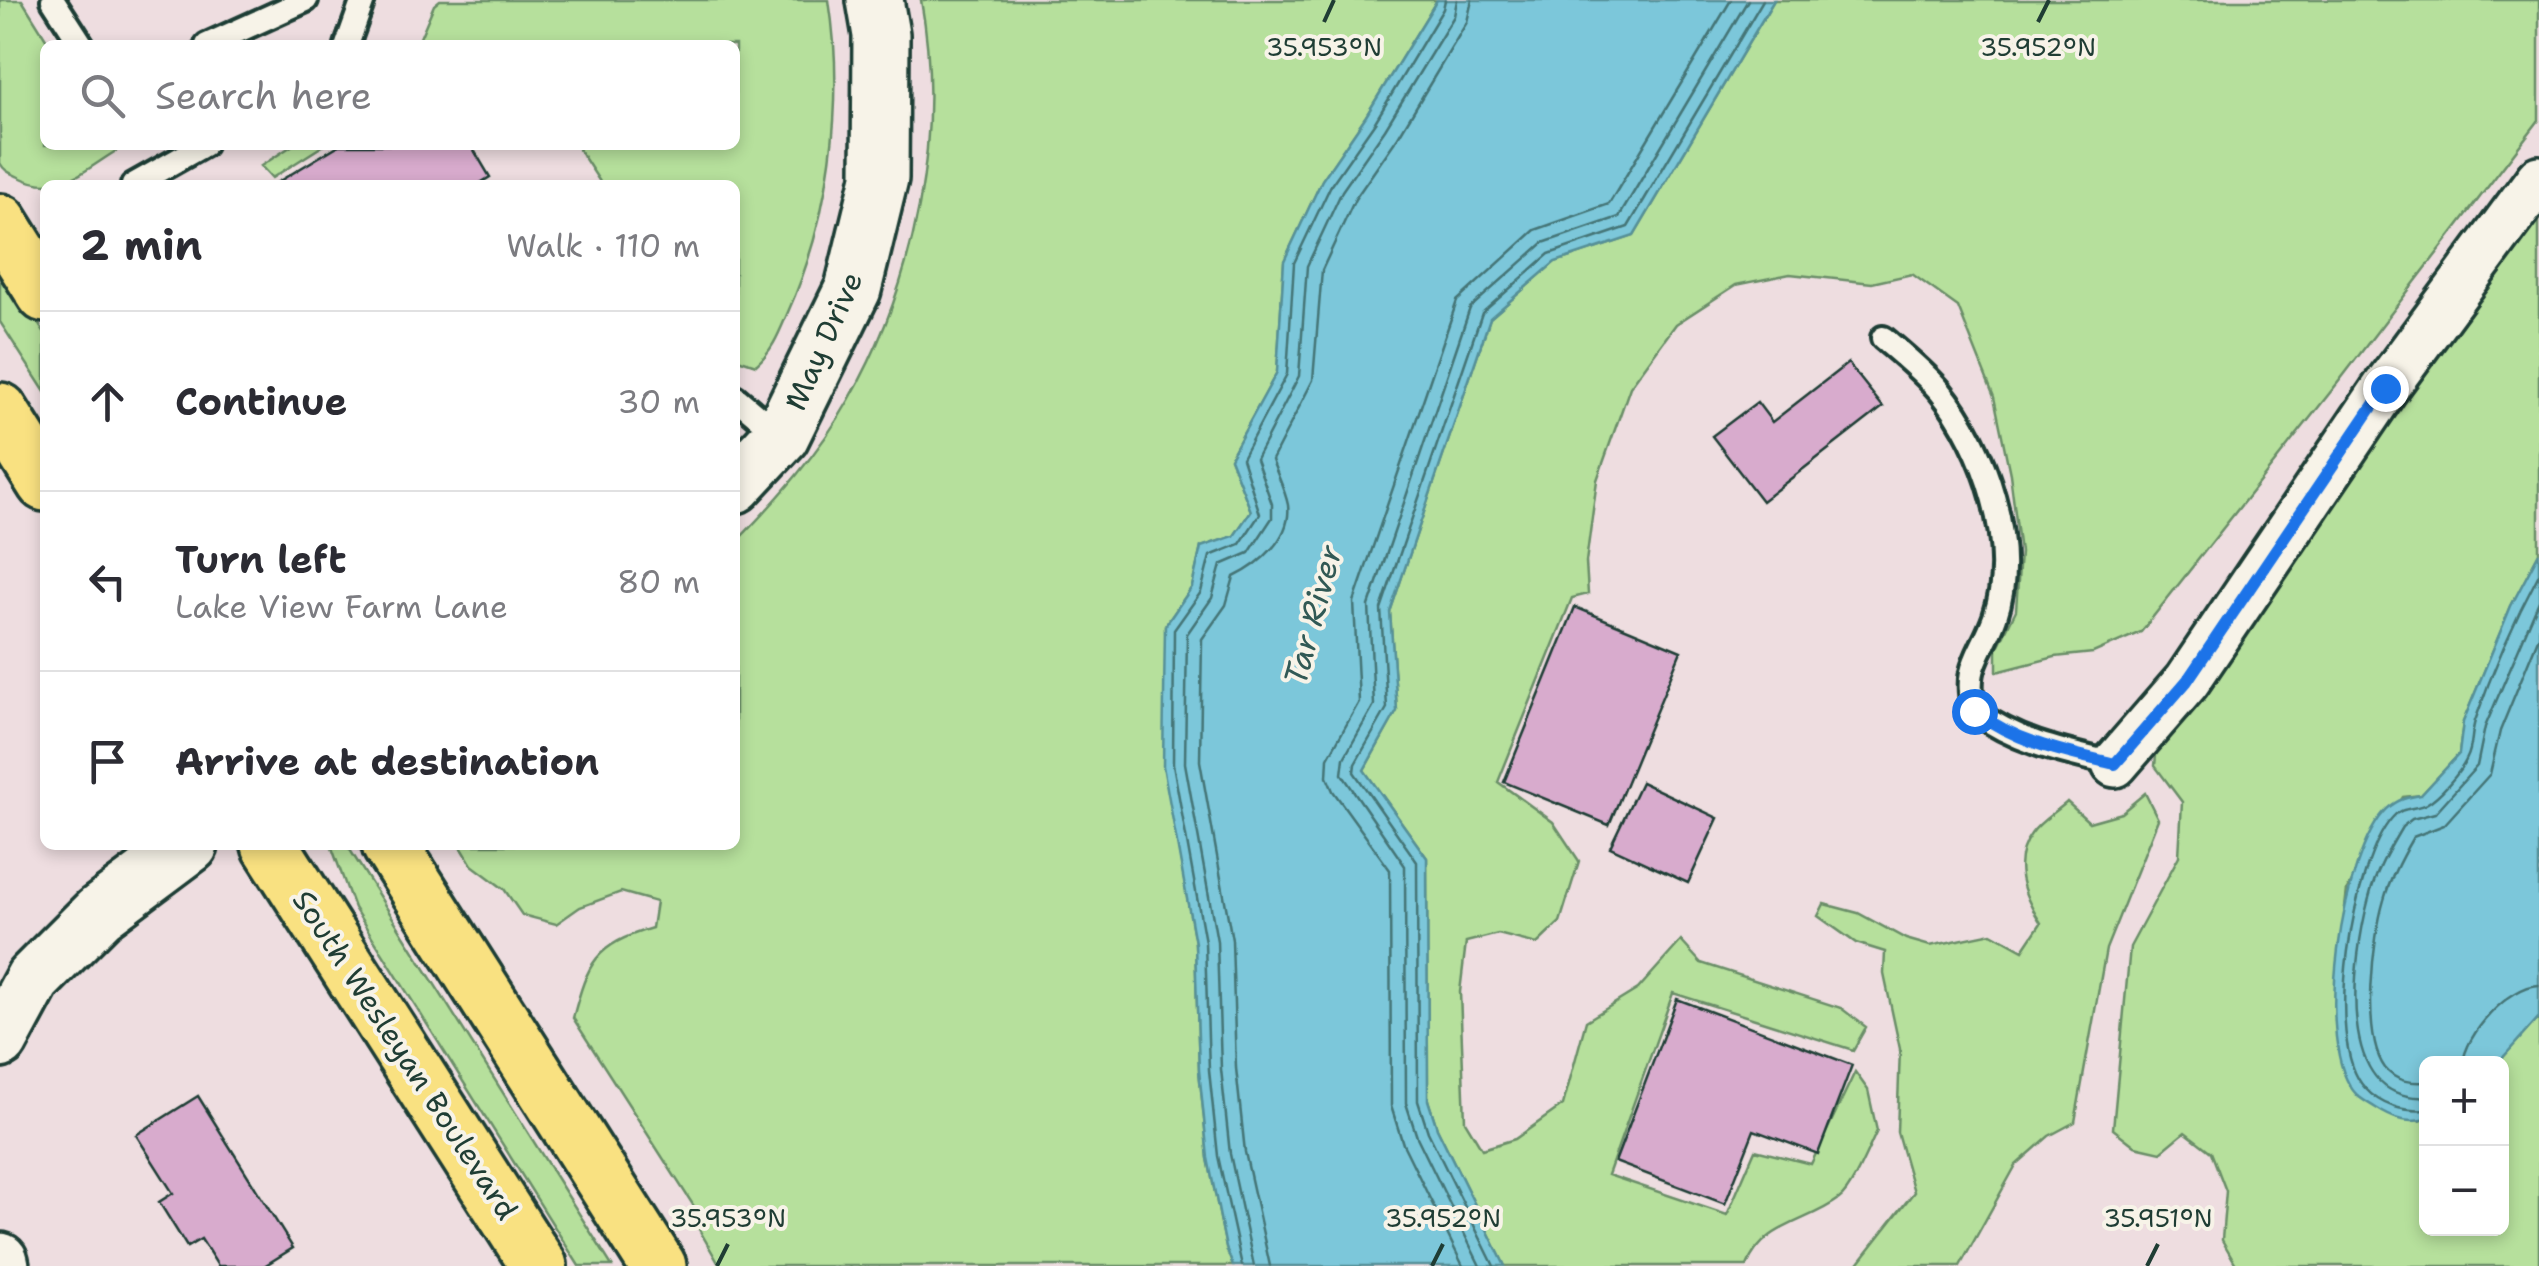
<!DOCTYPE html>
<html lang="en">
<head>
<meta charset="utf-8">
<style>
	:root { --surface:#fff; --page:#f2f2f3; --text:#2b2b33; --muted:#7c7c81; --line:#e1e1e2 }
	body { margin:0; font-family:"Shantell Sans",sans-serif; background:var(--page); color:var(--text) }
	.controls { position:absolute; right:30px; bottom:30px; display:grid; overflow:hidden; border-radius:15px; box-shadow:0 5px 15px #0003 }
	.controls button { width:90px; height:90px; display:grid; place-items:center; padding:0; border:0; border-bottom:2px solid var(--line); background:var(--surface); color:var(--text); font:50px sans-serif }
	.stop { position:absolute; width:30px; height:30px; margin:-22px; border:8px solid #1a73e8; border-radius:50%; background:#fff }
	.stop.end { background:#1a73e8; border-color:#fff; box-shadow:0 2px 10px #0008 }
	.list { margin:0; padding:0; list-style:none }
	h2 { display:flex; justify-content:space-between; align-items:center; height:130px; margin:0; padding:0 40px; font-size:42px }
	h2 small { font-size:32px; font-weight:400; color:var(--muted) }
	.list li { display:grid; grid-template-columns:65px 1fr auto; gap:30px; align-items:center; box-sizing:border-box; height:180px; padding:0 40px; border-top:2px solid var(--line) }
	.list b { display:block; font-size:38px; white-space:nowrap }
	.list p { margin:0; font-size:32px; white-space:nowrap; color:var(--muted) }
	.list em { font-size:32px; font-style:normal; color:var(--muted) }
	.icon { flex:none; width:55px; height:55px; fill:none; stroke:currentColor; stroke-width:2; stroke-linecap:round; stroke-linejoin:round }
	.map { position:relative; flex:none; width:2539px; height:1266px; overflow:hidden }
	.search { position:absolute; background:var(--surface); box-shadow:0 5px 15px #0003; left:40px; top:40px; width:700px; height:110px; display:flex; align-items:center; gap:25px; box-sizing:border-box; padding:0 35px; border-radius:15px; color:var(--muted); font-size:38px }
	.panel { position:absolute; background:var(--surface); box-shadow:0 5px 15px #0003; left:40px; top:180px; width:700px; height:670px; border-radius:15px }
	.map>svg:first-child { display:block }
	.green { fill:#b6e09c; stroke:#6a8e68; stroke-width:2.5 }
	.water { fill:#7bc7da; stroke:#569098; stroke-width:2.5 }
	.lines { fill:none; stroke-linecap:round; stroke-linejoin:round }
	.shore { stroke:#447476; stroke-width:2.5 }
	.building { fill:#d8abcd; stroke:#1f3d34; stroke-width:2.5 }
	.lane-casing { stroke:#1f3d34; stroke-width:30 }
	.street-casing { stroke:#1f3d34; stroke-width:52 }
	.secondary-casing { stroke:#1f3d34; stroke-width:62 }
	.highway-casing { stroke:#1f3d34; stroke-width:62 }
	.lane { stroke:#f7f3e8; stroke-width:22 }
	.street { stroke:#f7f3e8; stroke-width:45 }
	.secondary { stroke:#f7f3e8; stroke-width:55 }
	.highway { stroke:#f9e181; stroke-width:55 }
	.route { stroke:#1a73e8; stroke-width:12 }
	.ticks { fill:none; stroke:#1f3d34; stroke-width:4 }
	.labels { text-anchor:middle; stroke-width:8; stroke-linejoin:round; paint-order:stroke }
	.street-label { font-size:30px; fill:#1f3d34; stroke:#f7f3e8 }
	.water-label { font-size:32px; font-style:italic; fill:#315955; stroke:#f7f3e8 }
	.ticks-label { font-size:25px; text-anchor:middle; fill:#1f3d34; stroke:#f7f3e8; stroke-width:8; stroke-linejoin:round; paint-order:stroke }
</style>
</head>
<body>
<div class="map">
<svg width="2539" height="1266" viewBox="0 0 2539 1266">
	<rect width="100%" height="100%" fill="#eedde0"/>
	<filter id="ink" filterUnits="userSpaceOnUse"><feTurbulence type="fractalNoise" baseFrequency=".01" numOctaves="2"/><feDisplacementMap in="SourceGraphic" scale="20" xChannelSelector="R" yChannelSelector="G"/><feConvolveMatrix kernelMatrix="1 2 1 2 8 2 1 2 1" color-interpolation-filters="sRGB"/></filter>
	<g filter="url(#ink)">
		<!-- green -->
		<path class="green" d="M0,0H22L50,45H45V145H112L116,151C83,171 59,197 19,177C11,173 5,172 0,163Z
			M440,0H829C845,102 830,218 788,312C779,333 773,350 756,365L735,358V185H602L576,145H735V45H417L434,5Z
			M921,0H1437L1366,116L1322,180L1284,261L1277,372L1230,458L1251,511L1234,536L1201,547L1192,587L1165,626L1171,805L1195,943L1199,1070L1208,1158L1226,1248L1233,1266H720L696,1224L697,1211L573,1018C588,962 595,945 652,928L656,902L621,892L580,907L556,924L522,915L504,889L472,865L460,845H735V543C777,500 819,453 849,400C916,282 945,133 921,0Z
			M1774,0H2539V120L2340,380L2141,632L2093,653L2055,657L1997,672V649L2016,610L2020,552L2010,474L1994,397L1958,307L1912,274L1872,283L1790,274L1736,285L1676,324L1630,387L1597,480L1586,562L1588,594L1572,598L1498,782L1553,822L1579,861L1560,922L1537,944L1498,934L1466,942L1460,992L1465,1121L1482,1149L1515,1139L1563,1105L1586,1021L1638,989L1681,941L1701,963L1841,1008L1866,1027L1853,1050L1673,993L1608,1175L1727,1215L1755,1150L1811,1164L1855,1072L1868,1090L1877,1131C1869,1147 1852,1190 1839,1199C1807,1223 1763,1224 1747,1266H1505L1437,1128L1428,1100L1427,858L1364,770L1397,711L1390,612L1490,318L1555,262L1634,236Z
			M293,145H324L272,178L261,166Z
			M2539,205V553L2511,606L2463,722L2459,754L2421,795L2403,797L2347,890L2335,995L2419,1121L2426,1119V1228H2502V1064L2498,1063L2539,1017V1266H2237L2222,1240L2226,1191L2211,1152L2185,1132L2161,1152L2135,1146L2113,1129L2130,947L2179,856L2182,802L2155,766L2158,734Z
			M0,264L45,334V392L0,322Z
			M2145,793L2158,819L2106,949L2075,1122L2049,1136L2016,1165L1960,1266H1856L1914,1192L1897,1132L1900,1049L1884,974L1885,952L1856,943L1818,916L1824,904L1858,913L1906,939L1930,946L1992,933L2023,950L2041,923C2024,897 2009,863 2031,834C2039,822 2056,812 2067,802L2089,822L2121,813Z
			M331,845H347L612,1266H579L354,908Z"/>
		<!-- water -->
		<path class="water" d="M1437,0H1774L1634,236L1555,262L1490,318L1390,612L1397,711L1364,770L1427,858L1428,1100L1437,1128L1505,1266H1233L1226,1248L1208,1158L1199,1070L1195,943L1163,766L1165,626L1192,587L1201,547L1234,536L1251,511L1230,458L1277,372L1284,261L1322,180L1366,116Z
			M2539,553V1017L2498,1063L2426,1064V1119C2407,1124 2393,1119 2376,1108C2370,1104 2362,1100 2357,1095C2311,1048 2342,852 2387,809C2398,799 2408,797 2421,795L2459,754L2463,722L2511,606Z"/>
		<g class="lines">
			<!-- shore -->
			<path class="shore" d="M2463,1064C2465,1034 2509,986 2539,985
				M2426,1082C2411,1083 2396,1082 2385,1068C2361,1036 2373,937 2384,900C2390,878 2402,856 2413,837L2444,825L2490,774L2500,731L2539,636
				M2426,1097C2333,1103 2353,957 2369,898C2375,873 2389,849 2402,827L2412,819L2435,813L2477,766L2485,727L2539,601
				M2426,1110C2404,1112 2381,1106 2365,1088C2322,1042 2353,862 2392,818C2402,806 2414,810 2426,804C2439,797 2461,772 2467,758C2473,747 2471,733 2475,721C2492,671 2514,621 2539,574
				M1242,1266L1218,1156L1209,1070L1205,942L1173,764L1174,630L1201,592L1210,556L1240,544L1260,514L1242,458L1287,374L1294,263L1331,185L1375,122L1443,9L1445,0
				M1254,1266L1230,1154L1221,1069L1217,941L1185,763L1187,634L1212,598L1221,565L1249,553L1272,518V504L1256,459L1299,376L1307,266L1342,191L1385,129L1454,16L1457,0
				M1270,1266L1245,1152L1236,1068L1232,940L1200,761L1202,639L1226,605L1234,577C1259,565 1292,538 1288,505C1285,490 1277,474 1272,460L1313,380L1322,270L1355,199L1398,137L1467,22L1472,0
				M1463,1266L1403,1144L1391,1106L1390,870L1333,791L1327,777L1328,758L1359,702L1354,602L1457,301L1535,230L1609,204L1731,0
				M1480,1266L1417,1137L1406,1103L1405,866L1342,774L1344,758L1374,705L1369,606L1470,308L1543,243L1619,217L1748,0
				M1494,1266L1428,1132L1418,1101L1417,862L1354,772L1355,764L1387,708L1381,609L1482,313L1549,254L1628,227L1763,0"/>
		</g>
		<!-- building -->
		<path class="building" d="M339,145H471L490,177L477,185H273Z
			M1848,363L1883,407L1762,501L1712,436L1757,402L1772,422Z
			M1575,607L1681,651L1609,825L1504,782Z
			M1641,782L1718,818L1688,883L1610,847Z
			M1677,999L1852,1065L1818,1154L1754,1130L1725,1204L1615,1162Z
			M198,1096L293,1248L264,1266H218L201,1239L187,1247L159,1202L173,1193L136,1135Z"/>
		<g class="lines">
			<defs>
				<path id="lane" d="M53,0L82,45
					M207,45L306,0
					M347,45L363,0
					M133,185L204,145
					M1883,338C1903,355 1923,371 1940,391C1985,446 2019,546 1995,617C1981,657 1963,665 1974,711C2018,743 2064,752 2115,764
					M735,397L781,436"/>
				<path id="street" d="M2115,764L2187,681L2385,388L2539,179"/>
				<path id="secondary" d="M735,485L781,436L853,289L880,178L881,35L875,0
					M0,1040L33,979L99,913L190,845
					M0,1261L1,1266"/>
				<path id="highway" d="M0,222L45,294
					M0,411L45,483
					M270,845L539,1266
					M390,845L658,1266"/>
			</defs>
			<!-- lane casing -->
			<use href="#lane" class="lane-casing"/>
			<!-- street casing -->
			<use href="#street" class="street-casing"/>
			<!-- secondary casing -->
			<use href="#secondary" class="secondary-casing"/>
			<!-- highway casing -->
			<use href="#highway" class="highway-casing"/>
			<!-- lane -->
			<use href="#lane" class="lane"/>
			<!-- street -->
			<use href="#street" class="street"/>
			<!-- secondary -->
			<use href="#secondary" class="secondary"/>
			<!-- highway -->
			<use href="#highway" class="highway"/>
		</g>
	</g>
	<g class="lines" filter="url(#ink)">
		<!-- route -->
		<path class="route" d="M1974,711C2018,743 2064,752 2115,764L2187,681L2385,388"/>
	</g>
	<!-- ticks -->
	<path class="ticks" d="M1324,22L1334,0M2038,22L2049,0M717,1266L728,1244M1432,1266L1443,1244M2147,1266L2158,1244"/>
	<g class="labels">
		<!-- street labels -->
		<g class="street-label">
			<text transform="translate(824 341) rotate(-66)" y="10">May Drive</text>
			<text transform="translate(405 1055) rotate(57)" y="10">South Wesleyan Boulevard</text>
		</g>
		<!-- water labels -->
		<g class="water-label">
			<text transform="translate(1313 615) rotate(-75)" y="11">Tar River</text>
		</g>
	</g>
	<g class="ticks-label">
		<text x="1324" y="56">35.953°N</text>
		<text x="2038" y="56">35.952°N</text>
		<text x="728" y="1227">35.953°N</text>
		<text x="1443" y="1227">35.952°N</text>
		<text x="2158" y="1227">35.951°N</text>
	</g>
</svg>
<div class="controls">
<button>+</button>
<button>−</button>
</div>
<div class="stop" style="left:1974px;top:711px"></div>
<div class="stop end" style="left:2385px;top:388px"></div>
<div class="search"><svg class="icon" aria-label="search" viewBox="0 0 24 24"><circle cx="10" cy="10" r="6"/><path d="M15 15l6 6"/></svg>Search here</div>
<section class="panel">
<h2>2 min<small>Walk · 110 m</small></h2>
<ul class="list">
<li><svg class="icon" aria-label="ahead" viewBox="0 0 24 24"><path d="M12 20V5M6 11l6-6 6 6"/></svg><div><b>Continue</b></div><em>30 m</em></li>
<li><svg class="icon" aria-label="left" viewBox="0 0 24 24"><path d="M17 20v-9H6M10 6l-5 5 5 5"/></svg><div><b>Turn left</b><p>Lake View Farm Lane</p></div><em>80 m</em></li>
<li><svg class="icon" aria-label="arrive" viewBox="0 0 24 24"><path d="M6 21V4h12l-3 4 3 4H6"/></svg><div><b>Arrive at destination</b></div></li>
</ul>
</section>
</div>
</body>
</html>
